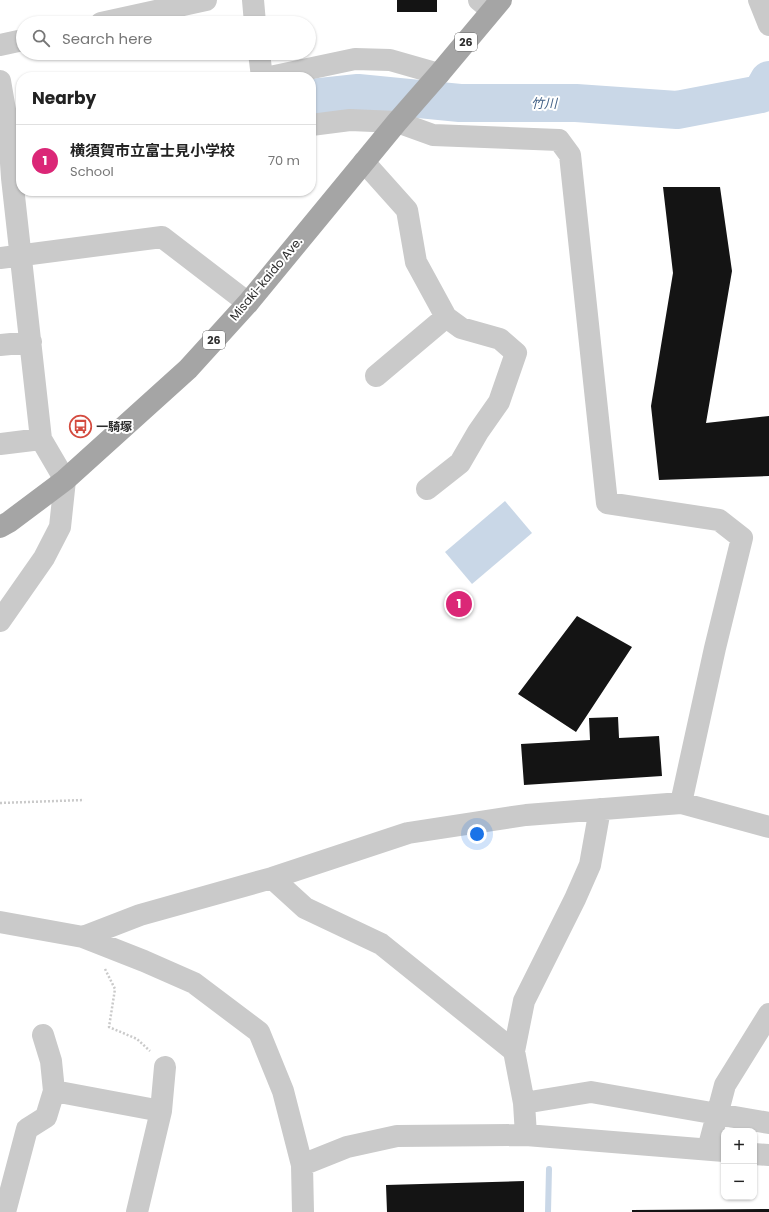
<!DOCTYPE html>
<html lang="en">
<head>
<meta charset="utf-8">
<style>
	:root { --surface:#fff; --page:#f2f2f2; --text:#222; --muted:#767676; --line:#e0e0e0; --accent:#db2777 }
	body { margin:0; font-family:Poppins,"Noto Sans JP",sans-serif; background:var(--page); color:var(--text) }
	.controls { position:absolute; right:12px; bottom:12px; display:grid; overflow:hidden; border-radius:8px; box-shadow:0 1px 3px #0004 }
	.controls button { width:36px; height:36px; display:grid; place-items:center; padding:0; border:0; border-bottom:1px solid var(--line); background:var(--surface); color:var(--text); font:20px sans-serif }
	.you { position:absolute; left:477px; top:834px; width:14px; height:14px; margin:-10px; border:3px solid #fff; border-radius:50%; background:#1a73e8; box-shadow:0 0 0 6px #1a73e833 }
	.badge { display:grid; place-items:center; width:26px; height:26px; border-radius:50%; background:var(--accent); color:#fff; font-size:13px; font-weight:700 }
	.pin { position:absolute; translate:-50% -50%; border:2px solid #fff; box-shadow:0 1px 4px #0006 }
	.list { margin:0; padding:0; list-style:none }
	h2 { display:flex; justify-content:space-between; align-items:center; height:52px; margin:0; padding:0 16px; font-size:17px }
	h2 small { font-size:13px; font-weight:400; color:var(--muted) }
	.list li { display:grid; grid-template-columns:26px 1fr auto; gap:12px; align-items:center; box-sizing:border-box; height:72px; padding:0 16px; border-top:1px solid var(--line) }
	.list b { display:block; font-size:15px; white-space:nowrap }
	.list p { margin:0; font-size:13px; white-space:nowrap; color:var(--muted) }
	.list em { font-size:13px; font-style:normal; color:var(--muted) }
	.icon { flex:none; width:22px; height:22px; fill:none; stroke:currentColor; stroke-width:2; stroke-linecap:round; stroke-linejoin:round }
	.map { position:relative; flex:none; width:769px; height:1212px; overflow:hidden }
	.search { position:absolute; background:var(--surface); box-shadow:0 1px 3px #0004; left:16px; top:16px; width:300px; height:44px; display:flex; align-items:center; gap:10px; box-sizing:border-box; padding:0 14px; border-radius:22px; color:var(--muted); font-size:15px }
	.panel { position:absolute; background:var(--surface); box-shadow:0 1px 3px #0004; left:16px; top:72px; width:300px; height:124px; border-radius:16px }
	.map>svg:first-child { display:block }
	.water { fill:#c9d7e7 }
	.lines { fill:none; stroke-linecap:round; stroke-linejoin:round }
	.stream { stroke:#c9d7e7; stroke-width:6 }
	.river { stroke:#c9d7e7; stroke-width:38 }
	.building { fill:#141414 }
	.path { stroke:#cacaca; stroke-width:2.5; stroke-dasharray:2 2; stroke-linecap:butt }
	.minor { stroke:#cacaca; stroke-width:22 }
	.major { stroke:#a5a5a5; stroke-width:22 }
	.labels { text-anchor:middle; stroke-width:4; stroke-linejoin:round; paint-order:stroke }
	.shield { fill:#fff; stroke:#6c6c6c; stroke-width:1 }
	.shield-label { font-size:11px; font-weight:bold; fill:#2d2d2d }
	.street-label { font-size:12px; fill:#2d2d2d; stroke:#fff }
	.poi-label { font-size:12px; font-weight:bold; fill:#2d2d2d; stroke:#fff; text-anchor:start }
	.water-label { font-size:13px; font-style:italic; fill:#436287; stroke:#fff }
</style>
</head>
<body>
<div class="map">
<svg width="769" height="1212" viewBox="0 0 769 1212">
	<rect width="100%" height="100%" fill="#fff"/>
	<!-- water -->
	<path class="water" d="M505,501L532,533L472,584L445,552Z"/>
	<g class="lines">
		<!-- stream -->
		<path class="stream" d="M548,1212L549,1169"/>
		<!-- river -->
		<path class="river" d="M311,98L358,93L460,103H576L677,110L761,94L769,80"/>
	</g>
	<!-- building -->
	<path class="building" d="M397,0H437V12H397Z
		M663,187H720L732,271L706,423L769,416V476L659,480L651,406L673,273Z
		M577,616L632,647L576,732L518,694Z
		M618,717L619,738L659,736L662,776L524,785L521,744L590,740L589,718Z
		M524,1181V1212H387L386,1185Z
		M769,1209V1212H632V1210Z"/>
	<g class="lines">
		<!-- path -->
		<path class="path" d="M0,803L84,800
			M105,969L115,989L109,1027L137,1039L150,1051"/>
		<!-- minor -->
		<path class="minor" d="M253,0L255,23
			M479,0L491,10
			M759,0L769,25
			M101,23L206,0
			M0,45L23,40
			M259,53L262,77
			M270,77L355,59L390,60L439,74
			M0,81L9,133L12,178L41,439L65,480L60,527L44,558L0,621
			M364,162L407,210L416,262L446,317L461,328L500,339L516,353L499,402L478,432L460,463L427,489
			M0,258L162,237L248,303
			M0,345L31,342
			M376,376L446,317
			M0,444L41,439
			M681,803L769,827
			M272,878L305,908L381,944L514,1051L524,1103L526,1135
			M0,922L83,937L144,961L194,983L259,1032L283,1091L302,1165L303,1212
			M83,937L140,915L272,878L408,833L526,815L681,803L715,648L742,538L719,520L607,503L570,155L559,140L433,135L397,122L350,120L311,125
			M514,1051L524,1001L575,899L590,865L600,809
			M54,1091L161,1111
			M524,1103L591,1092L769,1123
			M708,1149L725,1085L769,1014
			M754,1154L769,1155
			M302,1165L347,1147L397,1136L526,1135L724,1151
			M5,1212L27,1129L46,1117L54,1091L51,1061L43,1035
			M137,1212L161,1111L165,1067"/>
		<!-- major -->
		<path class="major" d="M0,527L9,522L65,480L188,369L248,303L397,122L439,74L501,0"/>
	</g>
	<!-- icons -->
	<defs>
		<symbol id="bus-ring" viewBox="-11 -11 22 22"><circle r="9.5" fill="#fff" stroke="#d44b3f" stroke-width="1.5"/><path d="M-5-6H5V4H4V6H2V4H-2V6H-4V4H-5ZM-3.5-4V0h7V-4ZM-3.5 1.2v1.5H-2V1.2ZM2 1.2v1.5H3.5V1.2Z" fill="#d44b3f"/></symbol>
	</defs>
	<g fill-rule="evenodd">
		<use href="#bus-ring" x="68" y="414" width="25" height="25"/>
	</g>
	<g class="labels">
		<!-- shield labels -->
		<g class="shield">
			<rect x="455" y="33" width="22" height="18" rx="3"/>
			<rect x="203" y="331" width="22" height="18" rx="3"/>
		</g>
		<g class="shield-label">
			<text x="466" y="46">26</text>
			<text x="214" y="344">26</text>
		</g>
		<!-- street labels -->
		<g class="street-label">
			<text transform="translate(266 279) rotate(-50)" y="4">Misaki-kaido Ave.</text>
		</g>
		<!-- poi labels -->
		<g class="poi-label">
			<text x="96" y="431">一騎塚</text>
		</g>
		<!-- water labels -->
		<g class="water-label">
			<text x="544" y="108">竹川</text>
		</g>
	</g>
</svg>
<div class="controls">
<button>+</button>
<button>−</button>
</div>
<div class="you"></div>
<div class="pin badge" style="left:459px;top:604px">1</div>
<div class="search"><svg class="icon" aria-label="search" viewBox="0 0 24 24"><circle cx="10" cy="10" r="6"/><path d="M15 15l6 6"/></svg>Search here</div>
<section class="panel">
<h2>Nearby<small></small></h2>
<ul class="list">
<li><span class="badge">1</span><div><b>横須賀市立富士見小学校</b><p>School</p></div><em>70 m</em></li>
</ul>
</section>
</div>
</body>
</html>
